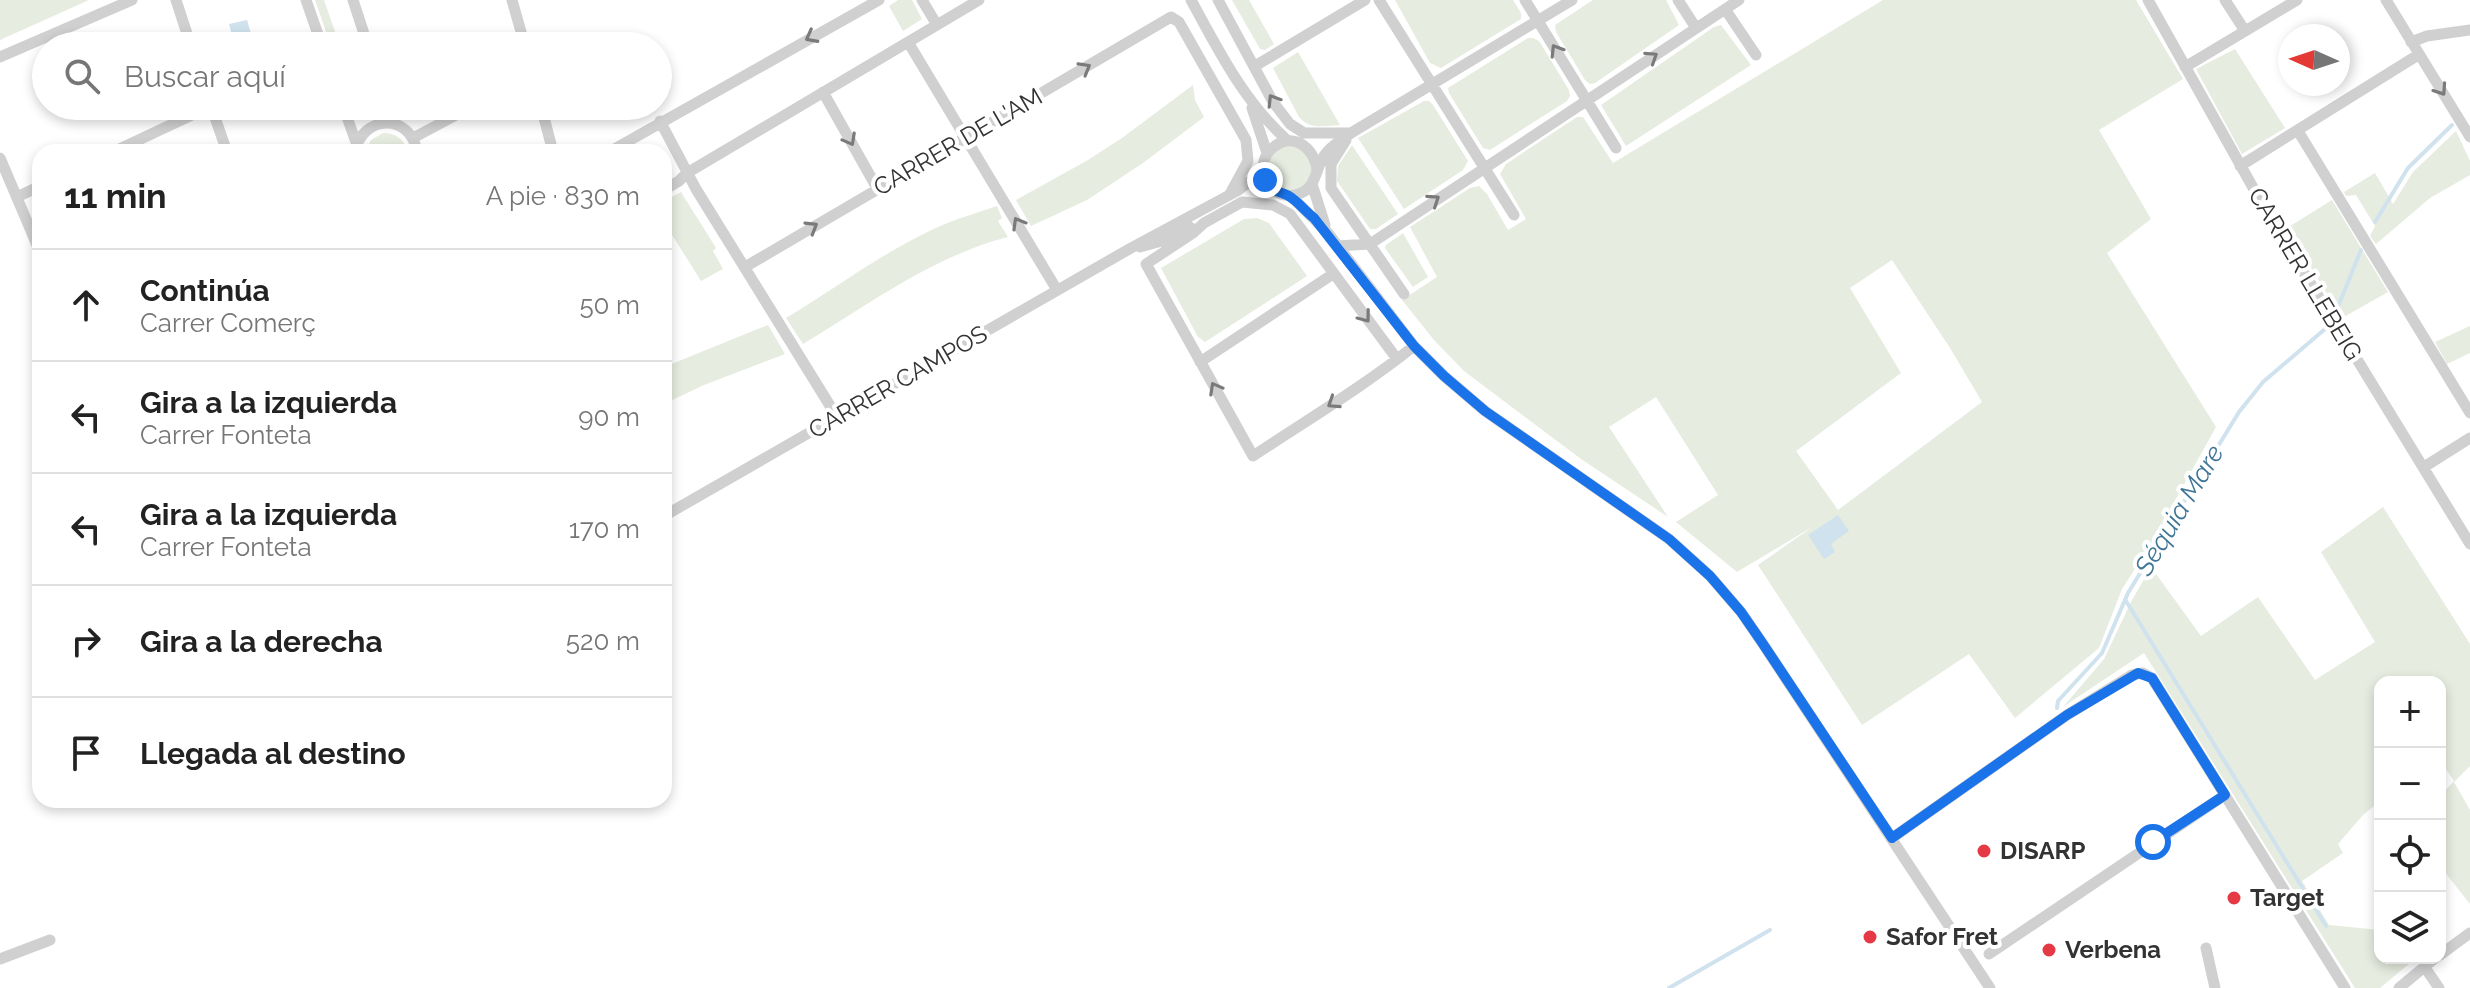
<!DOCTYPE html>
<html lang="es">
<head>
<meta charset="utf-8">
<style>
	:root { --surface:#fff; --page:#f6f6f6; --text:#222; --muted:#767676; --line:#e0e0e0 }
	body { margin:0; font-family:Raleway,sans-serif; background:var(--page); color:var(--text) }
	.controls { position:absolute; right:24px; bottom:24px; display:grid; overflow:hidden; border-radius:16px; box-shadow:0 4px 12px #0003 }
	.controls button { width:72px; height:72px; display:grid; place-items:center; padding:0; border:0; border-bottom:2px solid var(--line); background:var(--surface); color:var(--text); font:40px sans-serif }
	.compass { position:absolute; left:2278px; top:24px; width:72px; height:72px; border-radius:50%; background:var(--surface); box-shadow:0 4px 12px #0003; rotate:273deg }
	.stop { position:absolute; width:24px; height:24px; margin:-18px; border:6px solid #1a73e8; border-radius:50%; background:#fff }
	.stop.end { background:#1a73e8; border-color:#fff; box-shadow:0 2px 8px #0008 }
	.list { margin:0; padding:0; list-style:none }
	h2 { display:flex; justify-content:space-between; align-items:center; height:104px; margin:0; padding:0 32px; font-size:34px }
	h2 small { font-size:26px; font-weight:400; color:var(--muted) }
	.list li { display:grid; grid-template-columns:52px 1fr auto; gap:24px; align-items:center; box-sizing:border-box; height:112px; padding:0 32px; border-top:2px solid var(--line) }
	.list b { display:block; font-size:30px; white-space:nowrap }
	.list p { margin:0; font-size:26px; white-space:nowrap; color:var(--muted) }
	.list em { font-size:26px; font-style:normal; color:var(--muted) }
	.icon { flex:none; width:44px; height:44px; fill:none; stroke:currentColor; stroke-width:2; stroke-linecap:round; stroke-linejoin:round }
	.map { position:relative; flex:none; width:2470px; height:988px; overflow:hidden }
	.search { position:absolute; background:var(--surface); box-shadow:0 4px 12px #0003; left:32px; top:32px; width:640px; height:88px; display:flex; align-items:center; gap:20px; box-sizing:border-box; padding:0 28px; border-radius:44px; color:var(--muted); font-size:30px }
	.panel { position:absolute; background:var(--surface); box-shadow:0 4px 12px #0003; left:32px; top:144px; width:640px; height:664px; border-radius:24px }
	.map>svg:first-child { display:block }
	.green { fill:#e6ecdf; fill-rule:evenodd }
	.water { fill:#cfe2ee }
	.lines { fill:none; stroke-linecap:round; stroke-linejoin:round }
	.stream { stroke:#cfe2ee; stroke-width:4 }
	.minor { stroke:#d0d0d0; stroke-width:11 }
	.oneway { stroke:#7a7a7a }
	.route { stroke:#1a73e8; stroke-width:10 }
	.poi-dot { fill:#e63946; stroke:#fff; stroke-width:3 }
	.labels { text-anchor:middle; stroke-width:8; stroke-linejoin:round; paint-order:stroke }
	.street-label { font-size:24px; fill:#333; stroke:#fff }
	.poi-label { font-size:24px; font-weight:bold; fill:#333; stroke:#fff; text-anchor:start }
	.water-label { font-size:26px; font-style:italic; fill:#3f7597; stroke:#fff }
</style>
</head>
<body>
<div class="map">
<svg width="2470" height="988" viewBox="0 0 2470 988">
	<rect width="100%" height="100%" fill="#fff"/>
	<!-- green -->
	<path class="green" d="M0,0H89L0,40Z
		M315,0H324L340,46H331Z
		M898,0H912L922,19L903,31L889,6Z
		M1232,0H1249L1274,44L1265,50L1260,49Z
		M1395,0H1513L1521,13V19L1441,68L1430,63Z
		M1593,0H1666L1679,25L1595,83L1590,84L1585,80L1556,32L1555,25Z
		M1883,0H2136L2183,79L2099,130L2151,219L2107,253L2216,427L2151,544L2122,589L2099,648L2015,718L1969,654L1862,725L1758,565L1814,526L1737,572L1676,522L1718,495L1656,397L1609,427L1668,517L1581,459L1464,371L1434,340L1402,300L1437,277L1410,227L1470,188L1479,186L1487,194L1508,230L1526,219L1500,174L1506,164L1577,117H1583L1613,163ZM1892,260L1950,348L1982,402L1838,510L1796,451L1901,373L1850,288Z
		M1721,25L1751,65L1626,146L1601,105L1714,27Z
		M1528,38H1533L1539,41L1569,90L1570,96L1567,101L1490,150L1483,148L1449,93L1448,88Z
		M2235,49L2285,128L2242,154L2196,69Z
		M1298,52L1340,125C1324,126 1310,130 1299,117L1273,68Z
		M1193,85L1195,100L1204,117L1143,163L1087,200L1031,226L1016,200L1088,160L1122,138Z
		M1424,101H1429L1433,105L1468,161L1463,170L1404,209L1358,138Z
		M2456,131L2470,161V175L2430,198L2376,244L2370,236L2375,226L2356,195L2346,196L2344,192L2375,173L2393,204L2413,172Z
		M383,133C396,133 404,139 408,152H365L371,140Z
		M1288,141L1314,157L1312,184L1285,196L1262,172L1263,162Z
		M1352,145L1398,214L1376,229H1370L1337,181L1338,166Z
		M681,192L716,248L713,251L723,269L701,281L664,222V201Z
		M2332,200L2388,292L2342,318L2287,228Z
		M997,206L1002,218L998,221L1008,237C933,256 868,305 803,344L786,318C838,287 888,248 945,224C962,217 980,212 997,206Z
		M1257,218L1269,223L1307,276L1205,342L1198,337L1161,268L1244,219Z
		M1403,233L1428,277L1413,287L1385,248L1386,245Z
		M768,325L785,354L704,385L664,404V367Z
		M2470,326V353L2447,364L2435,342Z
		M2383,507L2470,644V766L2454,782L2470,810V904L2440,866V796L2454,781L2440,761V682H2380V801L2363,815L2338,844L2343,853L2302,881L2329,925L2380,930V958H2416L2380,988H2355L2144,653L2063,707L2104,659L2131,602L2151,567L2201,636L2258,597L2315,680L2375,642L2321,552Z"/>
	<!-- water -->
	<path class="water" d="M247,20L254,44L235,46L229,24Z
		M1838,515L1849,531L1831,544L1835,552L1824,559L1808,535Z"/>
	<g class="lines">
		<!-- stream -->
		<path class="stream" d="M2375,222L2408,168L2452,125
			M2337,309L2361,250
			M2126,601L2326,926
			M2057,708L2058,701L2102,653L2128,593L2239,412L2263,382L2325,329
			M1669,988L1770,930"/>
		<!-- minor -->
		<path class="minor" d="M176,0L191,46
			M306,0L322,46
			M353,0L368,46
			M512,0L525,46
			M922,0L937,25
			M1191,0C1219,51 1244,102 1288,141
			M1218,0L1273,102L1290,124L1304,133H1350
			M1379,0L1514,215
			M1525,0L1616,148
			M1678,0L1696,28
			M2148,0L2265,209L2470,544
			M2225,0L2245,31
			M2386,0L2470,137
			M1725,9L1756,55
			M908,42L1057,290
			M2411,42L2427,36L2470,30
			M0,57L132,0
			M1255,66L1365,0
			M2185,67L2297,0
			M823,92L877,188
			M211,106L227,152
			M343,106L357,145
			M389,106L395,124
			M541,106L553,152
			M1252,108L1267,153
			M660,121L696,189L837,417
			M2298,131L2470,413
			M413,138L473,106
			M1346,140L1331,164V188L1404,294
			M113,152L211,106
			M355,152C362,114 411,113 417,152
			M609,152L879,0
			M0,158L40,252
			M2240,166L2418,55
			M1317,172C1317,151 1295,131 1275,146C1248,165 1271,206 1301,193C1318,186 1315,165 1327,152C1333,145 1343,139 1351,133L1572,0
			M1312,184L1325,225
			M664,190L679,181L687,173L979,0
			M1291,196L1328,233L1414,346L1444,376L1485,411L1669,539L1710,576L1741,612L1761,641L1990,988
			M17,197L40,186
			M1337,246L1370,244L1739,0
			M1140,247L1169,239L1190,227
			M745,267L1171,17L1179,22L1246,140L1248,161L1230,194
			M1397,359L1290,214L1273,205L1242,202L1204,223L1193,233L1146,264L1253,456C1307,420 1363,387 1414,346
			M1200,362L1333,274
			M2424,467L2470,438
			M664,516L1131,248L1237,191L1262,172
			M1892,838L2067,715L2132,675L2143,673L2152,678L2345,988
			M2206,948L2215,988
			M1989,954L2225,795
			M2440,955L2470,933
			M0,959L50,940
			M2424,966L2439,988
			M2399,988L2435,958"/>
	</g>
	<!-- one-way arrows -->
	<defs><path id="oneway-chevron" d="M-2-3.5L2.5 0L-2 3.5" fill="none" stroke-width="1.6" stroke-linecap="round" stroke-linejoin="round" transform="scale(2)"/></defs>
	<g class="oneway">
		<use href="#oneway-chevron" transform="translate(811 37) rotate(152)"/>
		<use href="#oneway-chevron" transform="translate(1556 50) rotate(-122)"/>
		<use href="#oneway-chevron" transform="translate(1652 57) rotate(-33)"/>
		<use href="#oneway-chevron" transform="translate(1085 68) rotate(-30)"/>
		<use href="#oneway-chevron" transform="translate(2441 90) rotate(56)"/>
		<use href="#oneway-chevron" transform="translate(1273 100) rotate(-122)"/>
		<use href="#oneway-chevron" transform="translate(850 140) rotate(61)"/>
		<use href="#oneway-chevron" transform="translate(1434 200) rotate(-34)"/>
		<use href="#oneway-chevron" transform="translate(1018 223) rotate(-120)"/>
		<use href="#oneway-chevron" transform="translate(812 227) rotate(-31)"/>
		<use href="#oneway-chevron" transform="translate(1365 317) rotate(53)"/>
		<use href="#oneway-chevron" transform="translate(1215 388) rotate(-119)"/>
		<use href="#oneway-chevron" transform="translate(1333 403) rotate(147)"/>
	</g>
	<g class="lines">
		<!-- route -->
		<path class="route" d="M1265,180C1276,196 1283,190 1293,199C1301,205 1306,212 1314,218L1414,346L1444,376L1485,411L1669,539L1710,576L1741,612L1761,641L1892,838L2067,715L2138,673L2152,678L2225,795L2153,842"/>
	</g>
	<!-- markers -->
	<g class="poi-dot">
		<circle cx="1984" cy="851" r="8"/>
		<circle cx="2234" cy="898" r="8"/>
		<circle cx="1870" cy="937" r="8"/>
		<circle cx="2049" cy="950" r="8"/>
	</g>
	<g class="labels">
		<!-- street labels -->
		<g class="street-label">
			<text transform="translate(958 142) rotate(-30)" y="8">CARRER DE L'AM</text>
			<text transform="translate(2305 274) rotate(59)" y="8">CARRER LLEBEIG</text>
			<text transform="translate(898 382) rotate(-30)" y="8">CARRER CAMPOS</text>
		</g>
		<!-- poi labels -->
		<g class="poi-label">
			<text x="2000" y="859">DISARP</text>
			<text x="2250" y="906">Target</text>
			<text x="1886" y="945">Safor Fret</text>
			<text x="2065" y="958">Verbena</text>
		</g>
		<!-- water labels -->
		<g class="water-label">
			<text transform="translate(2179 510) rotate(-59)" y="9">Séquia Mare</text>
		</g>
	</g>
</svg>
<div class="controls">
<button>+</button>
<button>−</button>
<button><svg class="icon" aria-label="locate" viewBox="0 0 24 24"><circle cx="12" cy="12" r="6"/><path d="M12 2v4M12 18v4M2 12h4M18 12h4"/></svg></button>
<button><svg class="icon" aria-label="layers" viewBox="0 0 24 24"><path d="M12 4l9 5-9 5-9-5zM3 14l9 5 9-5"/></svg></button>
</div>
<svg class="compass" viewBox="-18 -18 36 36"><path d="M0-13l5 13h-10z" fill="#e53935"/><path d="M0 13l5-13h-10z" fill="#767676"/></svg>
<div class="stop" style="left:2153px;top:842px"></div>
<div class="stop end" style="left:1265px;top:180px"></div>
<div class="search"><svg class="icon" aria-label="search" viewBox="0 0 24 24"><circle cx="10" cy="10" r="6"/><path d="M15 15l6 6"/></svg>Buscar aquí</div>
<section class="panel">
<h2>11 min<small>A pie · 830 m</small></h2>
<ul class="list">
<li><svg class="icon" aria-label="ahead" viewBox="0 0 24 24"><path d="M12 20V5M6 11l6-6 6 6"/></svg><div><b>Continúa</b><p>Carrer Comerç</p></div><em>50 m</em></li>
<li><svg class="icon" aria-label="left" viewBox="0 0 24 24"><path d="M17 20v-9H6M10 6l-5 5 5 5"/></svg><div><b>Gira a la izquierda</b><p>Carrer Fonteta</p></div><em>90 m</em></li>
<li><svg class="icon" aria-label="left" viewBox="0 0 24 24"><path d="M17 20v-9H6M10 6l-5 5 5 5"/></svg><div><b>Gira a la izquierda</b><p>Carrer Fonteta</p></div><em>170 m</em></li>
<li><svg class="icon" aria-label="right" viewBox="0 0 24 24"><path d="M7 20v-9h11M14 6l5 5-5 5"/></svg><div><b>Gira a la derecha</b></div><em>520 m</em></li>
<li><svg class="icon" aria-label="arrive" viewBox="0 0 24 24"><path d="M6 21V4h12l-3 4 3 4H6"/></svg><div><b>Llegada al destino</b></div></li>
</ul>
</section>
</div>
</body>
</html>
